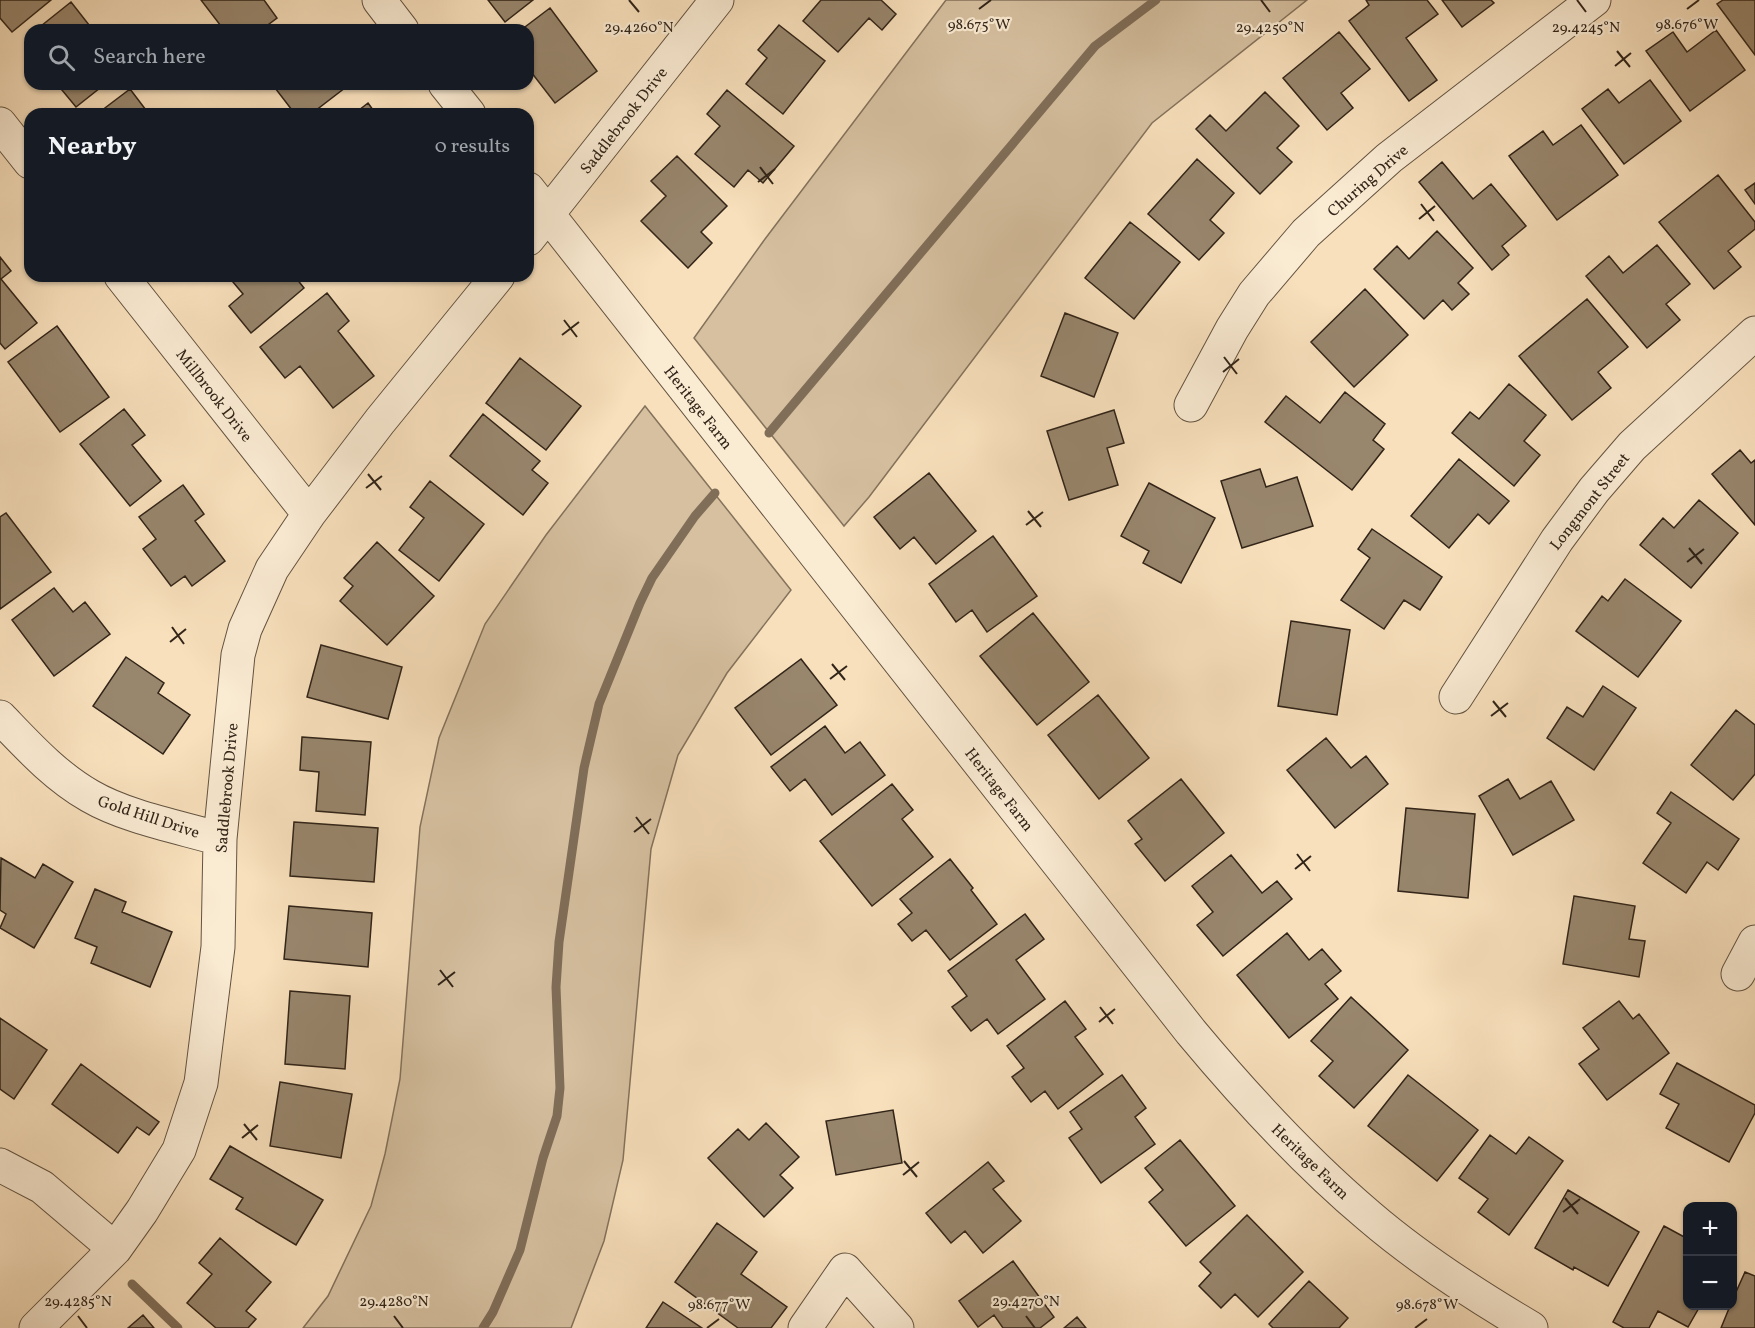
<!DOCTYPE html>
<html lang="en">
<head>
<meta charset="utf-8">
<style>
	:root { --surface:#171b24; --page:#242831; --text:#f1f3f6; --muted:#9ea1a6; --line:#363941 }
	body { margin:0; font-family:Vollkorn,serif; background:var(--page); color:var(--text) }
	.controls { position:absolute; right:18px; bottom:18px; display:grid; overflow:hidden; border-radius:12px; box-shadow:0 2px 4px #0004 }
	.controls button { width:54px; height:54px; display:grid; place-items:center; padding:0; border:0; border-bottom:2px solid var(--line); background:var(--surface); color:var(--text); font:30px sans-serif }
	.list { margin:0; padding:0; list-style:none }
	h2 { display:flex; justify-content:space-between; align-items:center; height:78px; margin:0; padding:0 24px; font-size:26px }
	h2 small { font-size:20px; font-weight:400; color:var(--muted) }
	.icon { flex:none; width:33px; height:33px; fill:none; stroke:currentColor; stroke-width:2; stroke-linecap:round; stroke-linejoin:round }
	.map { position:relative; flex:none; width:1755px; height:1328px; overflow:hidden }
	.search { position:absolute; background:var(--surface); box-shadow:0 2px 4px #0004; left:24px; top:24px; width:510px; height:66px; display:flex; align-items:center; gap:15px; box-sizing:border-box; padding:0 21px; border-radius:18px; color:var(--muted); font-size:22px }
	.panel { position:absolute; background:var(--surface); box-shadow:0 2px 4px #0004; left:24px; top:108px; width:510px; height:174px; border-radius:18px }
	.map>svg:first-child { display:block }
	.green { fill:#d6c0a0; stroke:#84725c; stroke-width:1.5 }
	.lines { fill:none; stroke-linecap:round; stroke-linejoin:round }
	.stream { stroke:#806e59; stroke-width:9 }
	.building { fill:#98866d; stroke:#312418; stroke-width:1.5 }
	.minor-casing { stroke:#635341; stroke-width:35 }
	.minor { stroke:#faebd3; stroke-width:33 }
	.ticks { fill:none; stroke:#312418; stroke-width:2 }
	.labels { text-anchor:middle; stroke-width:4.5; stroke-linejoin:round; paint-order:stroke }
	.street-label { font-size:16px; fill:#312418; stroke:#faebd3 }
	.ticks-label { font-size:15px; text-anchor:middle; fill:#312418; stroke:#faebd3; stroke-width:4.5; stroke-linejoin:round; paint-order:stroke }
</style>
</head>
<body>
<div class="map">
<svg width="1755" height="1328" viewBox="0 0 1755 1328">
	<rect width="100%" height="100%" fill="#f8e0bc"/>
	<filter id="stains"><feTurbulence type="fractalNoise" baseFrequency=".00333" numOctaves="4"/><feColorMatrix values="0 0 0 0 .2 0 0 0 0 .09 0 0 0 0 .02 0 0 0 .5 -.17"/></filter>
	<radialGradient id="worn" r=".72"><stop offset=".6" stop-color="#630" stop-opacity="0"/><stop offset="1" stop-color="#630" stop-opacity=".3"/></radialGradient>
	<!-- green -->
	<path class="green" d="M946,0H1307L1152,123L869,497L844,526L694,338L765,239Z
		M645,406L791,590L727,673L678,755L651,849L623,1160L604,1241L571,1328H303L328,1296L371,1206L385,1154L400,1079L420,827L439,738L485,624L546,535Z"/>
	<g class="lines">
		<!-- stream -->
		<path class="stream" d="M769,433L1095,46L1156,0
			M132,1284L178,1328
			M483,1328L493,1312L520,1250L543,1158L557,1116L560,1088L556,987L559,942L584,768L599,704L640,603L652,578L695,516L715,493"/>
	</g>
	<!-- building -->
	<path class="building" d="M0,0H51L12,32L0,18Z
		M201,0H264L277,18L261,30H224Z
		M488,0H533L505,22Z
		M821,0H881L896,14L882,30L869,18L838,52L803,21Z
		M1366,0H1427L1438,14L1406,38L1437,80L1409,101L1349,21L1369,5Z
		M1442,0H1491L1494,3L1462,27Z
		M1723,0H1755V55L1717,4Z
		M71,2L93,30H36Z
		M550,8L597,71L555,103L528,68V30H521Z
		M779,25L825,61L783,114L746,84L767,58L758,50Z
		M1716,30L1745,70L1690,111L1646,51L1673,32L1687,52Z
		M1339,32L1370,69L1341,93L1353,108L1327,130L1283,78Z
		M1650,80L1681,121L1624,164L1582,109L1608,89L1619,103Z
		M57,84H105L76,107Z
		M272,84H350L311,114H295Z
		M130,89L149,114H97Z
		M727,90L794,146L763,183L748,170L734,187L695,154L720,126L707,114Z
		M1265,92L1299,126L1277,148L1292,162L1260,194L1196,129L1210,115L1226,131Z
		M368,103L376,114H354Z
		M1581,125L1618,175L1557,220L1509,156L1543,131L1553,145Z
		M677,156L727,206L701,232L712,243L688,268L641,221L666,196L651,181Z
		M1197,159L1234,193L1210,220L1224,233L1199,260L1148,214Z
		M1442,162L1473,199L1491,184L1526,226L1502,246L1509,255L1492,270L1419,182Z
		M1718,175L1755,222V229L1728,251L1741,267L1714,289L1659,222Z
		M1755,183V204L1745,190Z
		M1130,222L1180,262L1134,319L1085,278Z
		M1437,231L1473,268L1458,283L1469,294L1452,310L1443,300L1424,319L1374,269L1397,246L1409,259Z
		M1657,245L1690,284L1666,304L1680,320L1647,348L1586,276L1609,256L1623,273Z
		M0,257L11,271L1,279L37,323L5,349L0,343Z
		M228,276H298L296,278L304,288L251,333L229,306L243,294Z
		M1365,289L1408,335L1354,387L1311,342Z
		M327,293L349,321L338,331L374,376L333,408L300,366L285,378L260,347Z
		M1587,299L1628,347L1598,372L1611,388L1572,420L1519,356Z
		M1065,313L1118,333L1094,397L1041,376Z
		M57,326L109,397L60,432L8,362Z
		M520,358L581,406L546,450L486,403Z
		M1509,384L1546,415L1524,441L1540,455L1514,486L1452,433L1470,412L1479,419Z
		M1345,392L1385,424L1373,440L1384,449L1352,490L1265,422L1286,396L1320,423Z
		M124,409L145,435L132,445L161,481L130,506L80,444Z
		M1114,410L1124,443L1107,448L1118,485L1069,500L1047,431Z
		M483,414L540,461L532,470L548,483L523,515L450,456Z
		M1740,450L1751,463L1755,460V525L1712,474Z
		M1459,459L1509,501L1489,524L1478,514L1449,548L1411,516Z
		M1260,469L1266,487L1297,477L1313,526L1242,548L1221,481Z
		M929,473L976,531L936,564L914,537L900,549L874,517Z
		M430,481L484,524L439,581L399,550L424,518L410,507Z
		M1149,483L1215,518L1181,583L1143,563L1149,551L1121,536Z
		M183,485L204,514L195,521L225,561L192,586L185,576L171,586L143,549L156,539L139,517Z
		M1699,500L1738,533L1691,588L1640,545L1663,518L1674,528Z
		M6,513L51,572L0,609V517Z
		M1372,529L1442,577L1420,610L1404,600L1384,629L1341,600L1370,558L1358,549Z
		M993,536L1037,596L987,632L972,610L956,622L929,584Z
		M377,542L434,596L387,645L340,601L353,586L344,578Z
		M1625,579L1681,621L1638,677L1576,631L1602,596L1608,601Z
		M54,588L73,612L85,602L110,634L54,676L12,620Z
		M1033,613L1089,682L1037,725L980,656Z
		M1291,621L1350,630L1337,715L1278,706Z
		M321,645L402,667L388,719L307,697Z
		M126,657L164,683L158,693L190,715L163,754L93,706Z
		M801,659L837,705L771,755L735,708Z
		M1603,686L1636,708L1594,770L1547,738L1567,707L1583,717Z
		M1098,695L1149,758L1099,799L1048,735Z
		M1736,710L1755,725V774L1733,800L1691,765Z
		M825,726L845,753L860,742L885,775L832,815L805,779L790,791L771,767Z
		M302,737L371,742L365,815L316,811L319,772L300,770Z
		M1326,738L1351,768L1366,756L1388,784L1335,828L1287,770Z
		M1181,779L1224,833L1165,881L1135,844L1142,839L1128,821Z
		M1508,779L1520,799L1551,781L1574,820L1513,855L1479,796Z
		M892,784L913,810L902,819L933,857L872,906L820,841Z
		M1671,792L1739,839L1718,870L1707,862L1686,893L1643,863L1671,823L1657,813Z
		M1406,808L1475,814L1468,898L1398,891Z
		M294,822L378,828L374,882L290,876Z
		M1231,855L1262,893L1277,881L1292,899L1223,956L1197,925L1213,912L1192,886Z
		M1,858L35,878L43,864L73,882L34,948L0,928L6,914L0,910Z
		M950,859L973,888L971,890L997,924L950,960L926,930L912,941L898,924L912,913L900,899Z
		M95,889L126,902L122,912L172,932L150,987L91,963L97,947L75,938Z
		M1574,896L1635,906L1629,939L1645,941L1639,977L1563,964Z
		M289,906L372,913L368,967L284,959Z
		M1025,914L1044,939L1016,960L1045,999L998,1034L987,1019L971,1031L952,1007L967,996L948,971Z
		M1287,933L1309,960L1322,949L1341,971L1325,984L1338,999L1289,1038L1237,975Z
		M290,991L350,996L345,1069L285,1064Z
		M1351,997L1408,1050L1354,1108L1319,1076L1333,1061L1311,1041Z
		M1065,1001L1086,1029L1075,1037L1103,1074L1058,1109L1045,1091L1031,1102L1012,1077L1024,1068L1007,1046Z
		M1619,1001L1633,1019L1639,1014L1669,1053L1607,1100L1579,1064L1599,1049L1583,1028Z
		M0,1018L47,1050L14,1099L0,1089Z
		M1677,1063L1755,1105V1113L1729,1162L1666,1128L1679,1104L1660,1094Z
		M81,1064L159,1122L149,1135L137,1127L118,1153L52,1104Z
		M1122,1075L1146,1108L1135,1117L1155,1144L1101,1183L1069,1138L1082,1129L1070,1112Z
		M1408,1075L1478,1130L1437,1181L1368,1126Z
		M280,1082L352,1094L341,1158L270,1146Z
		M893,1110L902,1163L836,1175L826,1121Z
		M766,1123L799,1157L780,1175L793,1188L764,1217L708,1158L738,1129L749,1140Z
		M1490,1135L1516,1154L1529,1137L1563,1161L1509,1235L1478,1212L1488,1199L1459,1178Z
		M1180,1140L1235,1206L1186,1246L1149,1202L1163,1190L1145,1168Z
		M230,1146L323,1200L296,1245L236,1209L243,1198L210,1179Z
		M988,1162L1004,1181L993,1189L1021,1221L983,1253L965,1231L951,1243L926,1213Z
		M1568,1190L1639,1232L1608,1286L1574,1267L1573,1270L1535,1248Z
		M1247,1215L1303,1272L1258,1317L1235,1294L1221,1308L1199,1286L1211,1273L1200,1262Z
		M717,1223L757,1252L741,1274L787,1307L771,1328H738L675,1282Z
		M1664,1226L1688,1239V1306H1700L1688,1327L1658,1311L1649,1328H1624L1613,1322Z
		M220,1238L271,1282L246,1311L256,1319L248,1328H216L187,1303L212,1274L199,1263Z
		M1013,1261L1054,1317L1040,1328H1003L994,1315L978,1327L959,1301Z
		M1745,1272L1755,1276V1328H1721L1730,1306H1732V1301Z
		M1309,1281L1348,1318L1339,1328H1273L1269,1324Z
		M663,1302L702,1328H646Z
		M143,1315L154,1328H128Z
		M1077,1317L1086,1328H1064Z"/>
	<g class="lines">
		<defs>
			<path id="minor" d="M379,0L402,30
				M445,84L469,114
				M0,124L30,162
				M528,189L1191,1032C1246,1098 1304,1161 1369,1216C1419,1259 1475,1295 1531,1328
				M528,239L717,0
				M121,276L309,514
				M1191,405L1232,329L1254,294L1306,233L1389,158L1594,0
				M1456,697L1557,540L1594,490L1632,446L1755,333
				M0,717C28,746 55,776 90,796C126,817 179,827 220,839
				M1738,974L1755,942
				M0,1165L42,1187L115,1249
				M36,1328L115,1249L142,1211L179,1150L201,1083L218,947L220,839L238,655L245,629L272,569L309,514L380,421L498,276
				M805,1328L845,1270L897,1328"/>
		</defs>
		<!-- minor casing -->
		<use href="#minor" class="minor-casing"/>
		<!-- minor -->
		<use href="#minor" class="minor"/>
	</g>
	<!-- ticks -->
	<path class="ticks" d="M629,0L639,12M1261,0L1270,12M1577,0L1586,12M979,9L991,0M1687,9L1699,0M1617,51L1630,67M1615,66L1631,53M760,167L773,184M758,182L775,169M1421,204L1434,221M1419,219L1435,206M564,320L577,337M562,335L579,322M1224,357L1237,374M1223,372L1239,359M368,474L381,490M366,488L382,476M1028,511L1041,527M1026,525L1043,512M1689,548L1702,564M1687,562L1704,549M172,627L184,644M170,642L186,629M832,664L845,680M830,679L847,666M1493,701L1506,717M1491,716L1508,703M636,817L649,834M634,832L651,819M1297,854L1310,871M1295,869L1311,856M440,970L453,987M438,985L455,972M1100,1007L1113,1024M1099,1022L1115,1009M244,1124L257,1140M242,1138L258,1125M904,1161L917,1177M903,1175L919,1162M1565,1198L1578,1214M1563,1212L1580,1199M78,1316L87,1328M394,1316L403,1328M1026,1316L1035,1328M707,1328L719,1319M1415,1328L1427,1319"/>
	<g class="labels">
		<!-- street labels -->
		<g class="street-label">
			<text transform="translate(623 120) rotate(-52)" y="6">Saddlebrook Drive</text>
			<text transform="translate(1367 180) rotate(-41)" y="6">Churing Drive</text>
			<text transform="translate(215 395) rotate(52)" y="6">Millbrook Drive</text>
			<text transform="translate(699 407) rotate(52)" y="6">Heritage Farm</text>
			<text transform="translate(1589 501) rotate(-52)" y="6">Longmont Street</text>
			<text transform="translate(226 788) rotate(-85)" y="6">Saddlebrook Drive</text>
			<text transform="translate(1000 789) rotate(52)" y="6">Heritage Farm</text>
			<text transform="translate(149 816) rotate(18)" y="6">Gold Hill Drive</text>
			<text transform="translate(1311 1161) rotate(44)" y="6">Heritage Farm</text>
		</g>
	</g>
	<g class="ticks-label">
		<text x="979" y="29">98.675°W</text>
		<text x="1687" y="29">98.676°W</text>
		<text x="639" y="32">29.4260°N</text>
		<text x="1270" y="32">29.4250°N</text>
		<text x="1586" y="32">29.4245°N</text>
		<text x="78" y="1306">29.4285°N</text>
		<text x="394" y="1306">29.4280°N</text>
		<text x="1026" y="1306">29.4270°N</text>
		<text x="719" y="1309">98.677°W</text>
		<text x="1427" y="1309">98.678°W</text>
	</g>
	<rect width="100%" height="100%" filter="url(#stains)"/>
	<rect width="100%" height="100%" fill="url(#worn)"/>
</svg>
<div class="controls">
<button>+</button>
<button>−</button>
</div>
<div class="search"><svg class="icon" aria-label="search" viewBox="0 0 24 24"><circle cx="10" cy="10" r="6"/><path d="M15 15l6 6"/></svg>Search here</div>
<section class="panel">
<h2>Nearby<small>0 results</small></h2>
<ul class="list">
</ul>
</section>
</div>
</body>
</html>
